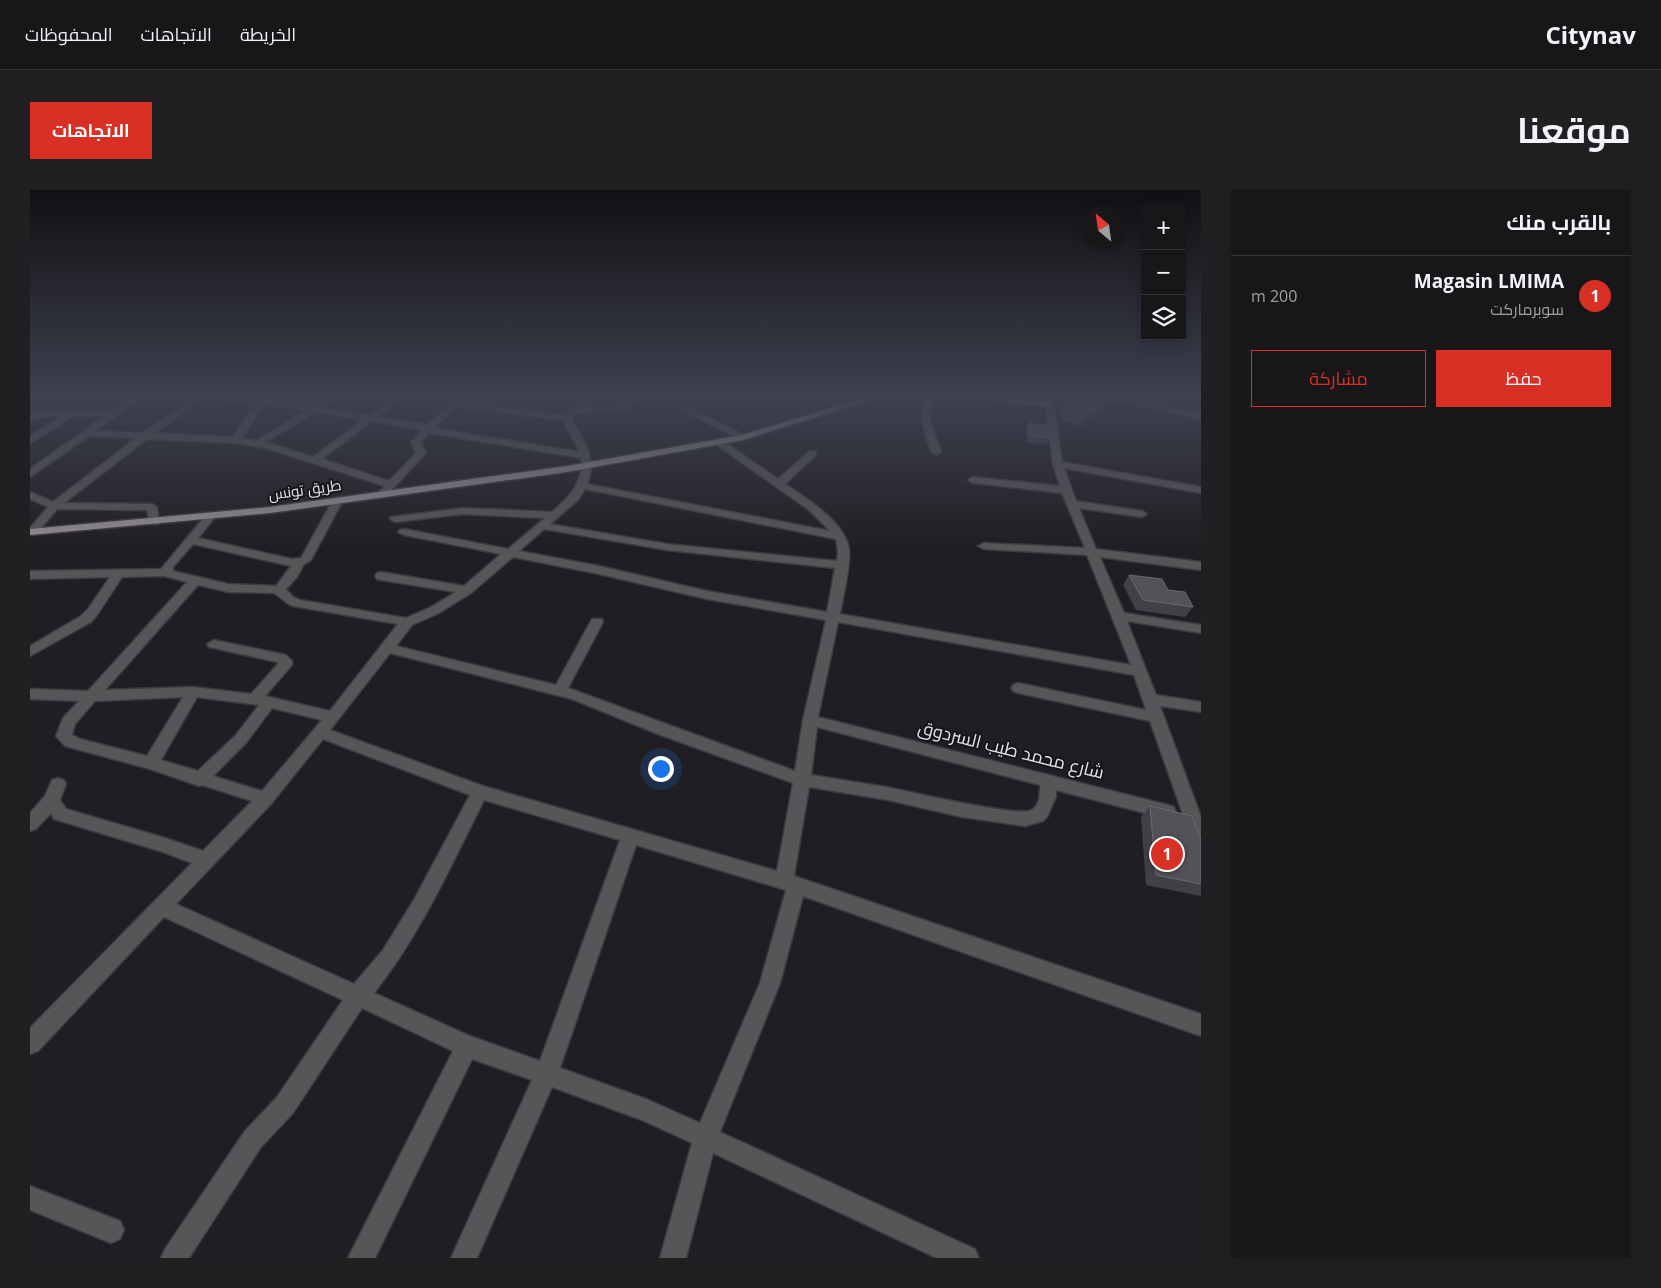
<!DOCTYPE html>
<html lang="ar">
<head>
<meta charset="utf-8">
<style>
	:root { --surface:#19161a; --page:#221f23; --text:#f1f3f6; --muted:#9f9fa2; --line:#373539; --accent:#d93025 }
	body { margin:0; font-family:"Open Sans",Cairo,sans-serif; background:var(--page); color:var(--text); direction:rtl }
	.controls { position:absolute; right:15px; top:15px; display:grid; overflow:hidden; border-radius:0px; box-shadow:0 2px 12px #0003 }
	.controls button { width:45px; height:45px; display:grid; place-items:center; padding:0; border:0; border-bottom:1px solid var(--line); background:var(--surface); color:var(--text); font:25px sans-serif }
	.compass { position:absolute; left:1051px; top:15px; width:45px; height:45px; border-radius:50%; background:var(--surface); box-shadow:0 2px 12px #0003; rotate:331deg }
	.you { position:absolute; left:630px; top:578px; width:18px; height:18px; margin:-12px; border:4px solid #fff; border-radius:50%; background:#1a73e8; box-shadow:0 0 0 8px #1a73e833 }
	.badge { display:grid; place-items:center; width:32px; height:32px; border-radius:50%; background:var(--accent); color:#fff; font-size:16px; font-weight:700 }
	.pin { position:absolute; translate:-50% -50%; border:2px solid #fff; box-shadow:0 1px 5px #0006 }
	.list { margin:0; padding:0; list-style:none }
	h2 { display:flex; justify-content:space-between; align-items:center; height:65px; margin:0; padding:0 20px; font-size:21px }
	h2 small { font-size:16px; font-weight:400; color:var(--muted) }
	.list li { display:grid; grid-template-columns:32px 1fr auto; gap:15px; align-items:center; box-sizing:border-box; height:80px; padding:0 20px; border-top:1px solid var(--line) }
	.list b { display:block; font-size:19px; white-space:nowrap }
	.list p { margin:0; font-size:16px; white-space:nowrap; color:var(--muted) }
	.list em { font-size:16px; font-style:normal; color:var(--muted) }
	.actions { display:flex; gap:10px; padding:15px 20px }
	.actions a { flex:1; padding:11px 0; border:1px solid var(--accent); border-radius:0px; text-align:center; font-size:18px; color:var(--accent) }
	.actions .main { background:var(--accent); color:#fff }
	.icon { flex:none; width:28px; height:28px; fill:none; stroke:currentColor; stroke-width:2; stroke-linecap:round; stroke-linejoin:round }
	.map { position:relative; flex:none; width:1171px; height:1068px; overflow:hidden; direction:ltr; border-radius:0px }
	header { display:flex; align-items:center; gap:30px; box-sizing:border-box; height:70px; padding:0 25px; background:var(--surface); border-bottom:1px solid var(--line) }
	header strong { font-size:24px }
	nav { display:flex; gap:28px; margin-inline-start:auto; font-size:18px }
	.intro { display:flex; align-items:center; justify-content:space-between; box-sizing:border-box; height:120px; padding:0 30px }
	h1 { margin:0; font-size:35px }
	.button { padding:12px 22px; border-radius:0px; background:var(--accent); color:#fff; font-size:18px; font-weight:700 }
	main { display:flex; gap:30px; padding:0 30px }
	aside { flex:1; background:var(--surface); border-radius:0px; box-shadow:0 2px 12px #0003 }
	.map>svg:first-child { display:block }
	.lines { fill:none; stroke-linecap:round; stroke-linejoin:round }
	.minor-casing { stroke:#3d3a3f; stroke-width:3 }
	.major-casing { stroke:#3d3a3f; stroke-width:3 }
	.minor { fill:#575557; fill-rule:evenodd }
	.major { fill:#908b8f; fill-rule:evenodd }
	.wall { fill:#414046 }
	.shaded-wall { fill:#2d2b31 }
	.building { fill:#535258; stroke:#6a696e }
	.labels { text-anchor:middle; stroke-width:4; stroke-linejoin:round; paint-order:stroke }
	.far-street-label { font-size:15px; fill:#e6e4e8; stroke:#17151a }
	.street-label { font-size:18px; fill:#e6e4e8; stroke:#17151a }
</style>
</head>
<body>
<header>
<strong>Citynav</strong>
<nav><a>الخريطة</a><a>الاتجاهات</a><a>المحفوظات</a></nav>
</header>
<div class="intro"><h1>موقعنا</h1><a class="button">الاتجاهات</a></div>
<main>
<aside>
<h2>بالقرب منك<small></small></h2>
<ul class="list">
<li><span class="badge">1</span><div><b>Magasin LMIMA</b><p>سوبرماركت</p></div><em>200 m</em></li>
</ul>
<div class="actions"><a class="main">حفظ</a><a>مشاركة</a></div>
</aside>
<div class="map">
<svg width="1171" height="1068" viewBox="0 0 1171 1068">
	<rect width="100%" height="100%" fill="#211e23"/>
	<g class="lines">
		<defs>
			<path id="minor" d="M0,208H6L0,211Z
				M100,208H110L66,241L113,243L164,208H174L124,243L203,247L225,214L189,210L185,208H237L236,210L283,216L296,208H306L292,218L339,226L362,208H372L348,227L397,235L427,208H436L432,212L534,225L555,208H564L553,218L591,216L598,208H607L596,220L547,223L541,229C554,251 568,268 557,294L800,341L779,320L683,252L688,249L691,250L748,289L780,261H786V265L755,294C776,308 816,333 819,359C821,375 813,407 810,424L1101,475L1057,365L954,359L948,356L954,353L1055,358L1032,303L943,293L938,290L943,287L1030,296L1023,274L1015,214L1019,211L1023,214L1032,272L1171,297V303L1034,278L1046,311L1112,321L1117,324L1112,327L1049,318L1066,359L1171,372V380L1070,367L1094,423L1171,435V443L1097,431L1126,505L1171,512V522L1130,516L1171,627V657L1165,655L1162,650L1120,531L988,503L983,501L981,498L983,495L988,493L1116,520L1104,485L808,432L788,527L1138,615L1144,617L1146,622L1144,627L1138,629L1026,600V607L1017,627L1013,631L995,636L932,627L858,610L779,597L764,686L1171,824V846L773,706L750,793L690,942L945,1059L949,1068H907L683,963L656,1068H630L662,953L612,930L522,897L447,1068H421L502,890L442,869L345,1068H318L423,861L332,818L263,923L231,957L159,1068H131L135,1059L215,941L247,907L313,810L134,727L8,861L0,864V838L162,673L133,662L24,629L21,623L6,639L0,641V623L15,606L22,590L28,588L34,590L36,594L30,610L36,619L135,648L173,661L222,611L172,595L169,596L120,579L35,556L26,546L33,528L49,511L0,509V499L58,501L157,392L134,386L92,387L67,425L61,432L0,466V456L51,426L58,419L80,387L0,389V381L131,379L176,325L180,324L185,327L168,348L262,369L271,368L303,310L308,307L313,310L281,370L274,374L267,387L256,399L263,407L270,410L376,428L401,417L426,402L351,390L347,389L345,386L347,383L351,382L434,396L471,364L374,345L368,342L370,340L374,339L478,359L515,328L433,324L365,332L360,329L361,327L433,318L522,322C539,307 554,293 551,268L399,243L391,252L396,263L394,265L358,304L354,305L349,302L355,296L235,258L206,253L117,249L34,313L122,314L127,317L129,332L128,334H120L117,320L27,319L7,343L0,344V338L18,317L0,309V302L23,312L106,248L59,246L0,287V279L75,226H44L0,253V246L32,226H16L0,230V224L16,220L82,221ZM233,214L276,220L226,251L212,248ZM427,217L533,230L550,262L404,238ZM285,222L333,230L283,267L236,252ZM342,231L392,240L381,252L386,263L359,291L292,269ZM555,299L806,349L808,361L807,371L637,354L520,334L548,310ZM514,339L637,360L805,378L797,422L677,401L569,376L489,361ZM163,354L261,376L246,396L198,394L143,381V377ZM483,367L569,384L677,409L796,430L773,530L765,581L538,498L573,432L572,429H562L526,495L366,456L382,435L409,423L441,403ZM168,395L198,402L243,403C251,406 254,413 263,416L368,434L300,521L235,506L262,475V471L256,465L184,450L177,454L179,457L247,472L248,474L221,504L163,497L75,500ZM360,463L542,509L628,544L763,593L747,681L453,596L300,540ZM153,507L117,566L50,549L42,545L45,534L65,511ZM167,507L229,515L206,545L168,581L131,570ZM242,518L292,530L232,601L183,586L216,553ZM787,537L1010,595C1010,603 1010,615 1002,620C990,628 877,601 856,597C831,593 806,589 781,585ZM293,549L440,605L385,708L353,760L324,794L146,714L241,614ZM454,610L590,650L510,871L440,846L344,803C390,745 421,676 454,610ZM606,655L756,700L730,793L670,933L616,909L530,878Z
				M785,208H798L819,217L812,219Z
				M894,208H902L900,231L911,262L906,265L901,262L892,231Z
				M1075,208H1093L1171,223V229Z
				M650,216H656L718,247L716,249H710L650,220Z
				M0,996L90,1031L94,1040L90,1049L81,1053L0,1020Z"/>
			<path id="major" d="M834,208H848L713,250L537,282L240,323L0,345V339L240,317L537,276L712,245Z
				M955,208L1015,211V208H1023V214L1019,217L959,210Z"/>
		</defs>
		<!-- minor casing -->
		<use href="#minor" class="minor-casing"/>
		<!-- major casing -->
		<use href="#major" class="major-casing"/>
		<!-- minor -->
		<use href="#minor" class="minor"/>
		<!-- major -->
		<use href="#major" class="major"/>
	</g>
	<!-- wall -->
	<path class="wall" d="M1034,215L1078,218L1051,236L1033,231L1030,224Z
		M999,233L1019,248L1017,255L996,252V239Z
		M1099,385L1138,400L1163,417L1155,427L1106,420L1093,395Z
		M1120,616L1171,650V706L1116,695L1111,627Z"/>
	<!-- shaded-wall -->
	<path class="shaded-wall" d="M1083,209L1078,218L1051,236L1056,227Z"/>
	<!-- building -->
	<path class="building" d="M1042,208H1075L1083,209L1056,227L1037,221L1034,215Z
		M999,233L1018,236L1019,248L999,246Z
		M1099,385L1132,389L1138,400L1155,402L1163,417L1113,410Z
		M1120,616L1162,626L1171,650V694L1126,685Z"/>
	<!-- sky -->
	<linearGradient id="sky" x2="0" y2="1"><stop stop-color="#121013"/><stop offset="0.58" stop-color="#3d4150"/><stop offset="1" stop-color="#3d4150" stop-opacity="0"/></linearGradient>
	<rect width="1171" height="358" fill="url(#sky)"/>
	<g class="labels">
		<!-- far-street labels -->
		<g class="far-street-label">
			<text transform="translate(275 300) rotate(-8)" y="5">طريق تونس</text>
		</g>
		<!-- street labels -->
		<g class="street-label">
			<text transform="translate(981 560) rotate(14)" y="6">شارع محمد طيب السردوق</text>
		</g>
	</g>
</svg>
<div class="controls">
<button>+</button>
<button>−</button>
<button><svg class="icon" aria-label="layers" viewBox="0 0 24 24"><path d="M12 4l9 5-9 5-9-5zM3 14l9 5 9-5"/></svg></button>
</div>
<svg class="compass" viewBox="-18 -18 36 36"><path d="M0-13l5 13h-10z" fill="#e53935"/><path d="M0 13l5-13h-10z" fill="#9f9fa2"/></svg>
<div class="you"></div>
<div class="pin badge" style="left:1137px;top:664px">1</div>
</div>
</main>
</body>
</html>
